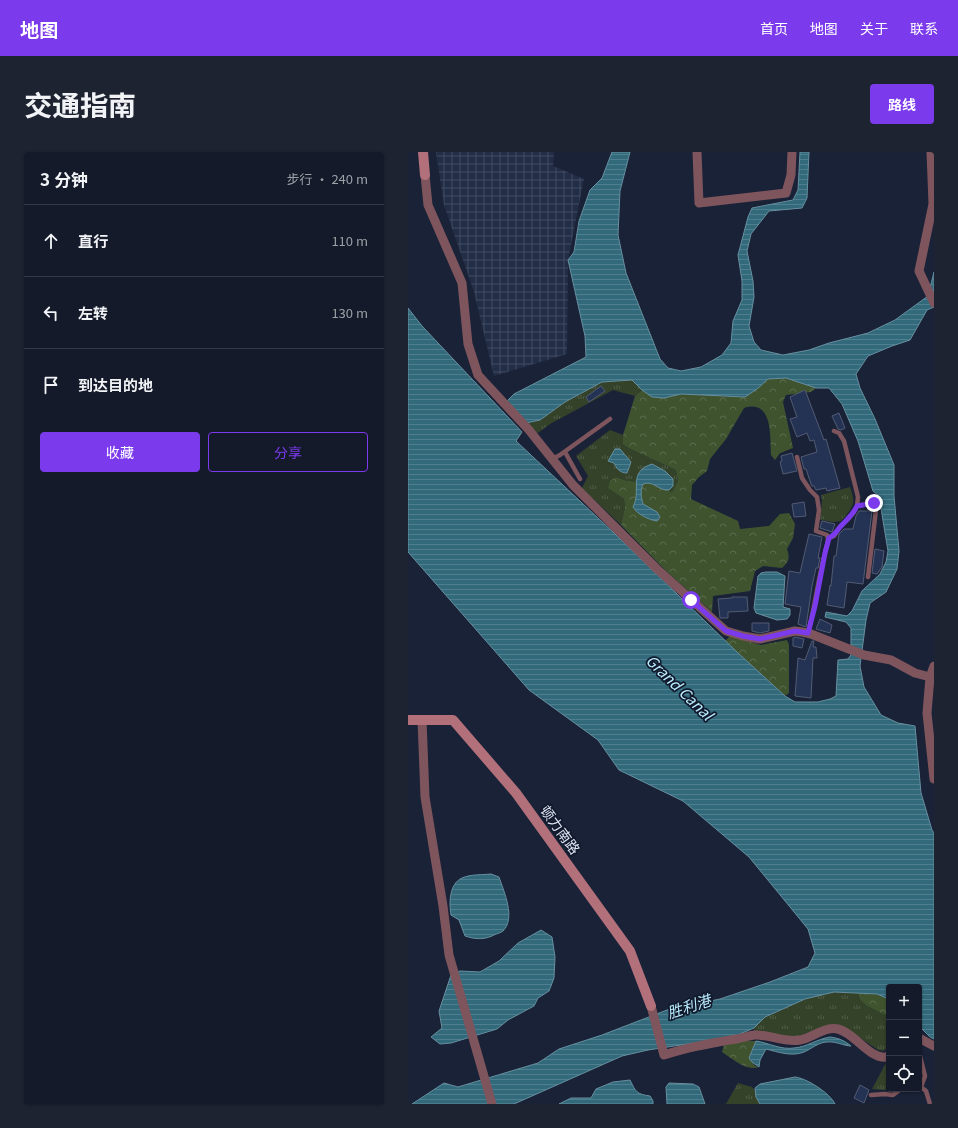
<!DOCTYPE html>
<html lang="zh">
<head>
<meta charset="utf-8">
<style>
	:root { --surface:#141a29; --page:#1d2331; --text:#f1f3f6; --muted:#9da1a8; --line:#333846; --accent:#7c3aed }
	body { margin:0; font-family:Georgia,"Noto Sans SC",serif; background:var(--page); color:var(--text) }
	.controls { position:absolute; right:12px; bottom:12px; display:grid; overflow:hidden; border-radius:4px; box-shadow:0 1px 3px #0004 }
	.controls button { width:36px; height:36px; display:grid; place-items:center; padding:0; border:0; border-bottom:1px solid var(--line); background:var(--surface); color:var(--text); font:20px sans-serif }
	.stop { position:absolute; width:12px; height:12px; margin:-9px; border:3px solid #7c3aed; border-radius:50%; background:#fff }
	.stop.end { background:#7c3aed; border-color:#fff; box-shadow:0 1px 4px #0008 }
	.list { margin:0; padding:0; list-style:none }
	h2 { display:flex; justify-content:space-between; align-items:center; height:52px; margin:0; padding:0 16px; font-size:17px }
	h2 small { font-size:13px; font-weight:400; color:var(--muted) }
	.list li { display:grid; grid-template-columns:26px 1fr auto; gap:12px; align-items:center; box-sizing:border-box; height:72px; padding:0 16px; border-top:1px solid var(--line) }
	.list b { display:block; font-size:15px; white-space:nowrap }
	.list em { font-size:13px; font-style:normal; color:var(--muted) }
	.actions { display:flex; gap:8px; padding:12px 16px }
	.actions a { flex:1; padding:9px 0; border:1px solid var(--accent); border-radius:4px; text-align:center; font-size:14px; color:var(--accent) }
	.actions .main { background:var(--accent); color:#fff }
	.icon { flex:none; width:22px; height:22px; fill:none; stroke:currentColor; stroke-width:2; stroke-linecap:round; stroke-linejoin:round }
	.map { position:relative; flex:none; width:526px; height:952px; overflow:hidden; border-radius:4px }
	header { display:flex; align-items:center; gap:24px; box-sizing:border-box; height:56px; padding:0 20px; background:var(--accent); color:#fff }
	header strong { font-size:19px }
	nav { display:flex; gap:22px; margin-inline-start:auto; font-size:14px }
	.intro { display:flex; align-items:center; justify-content:space-between; box-sizing:border-box; height:96px; padding:0 24px }
	h1 { margin:0; font-size:28px }
	.button { padding:10px 18px; border-radius:4px; background:var(--accent); color:#fff; font-size:14px; font-weight:700 }
	main { display:flex; gap:24px; padding:0 24px }
	aside { flex:1; background:var(--surface); border-radius:4px; box-shadow:0 1px 3px #0004 }
	.map>svg:first-child { display:block }
	.industrial { fill:url(#industrial-grid) }
	.grass { fill:url(#grass-tufts) }
	.forest { fill:url(#forest-crowns) }
	.water { fill:url(#water-rules); stroke:#668f9f }
	.building { fill:#243254; stroke:#515b73 }
	.lines { fill:none; stroke-linecap:round; stroke-linejoin:round }
	.lane { stroke:#7e555c; stroke-width:4.5 }
	.street { stroke:#7e555c; stroke-width:9 }
	.secondary { stroke:#b2707b; stroke-width:10 }
	.route { stroke:#7c3aed; stroke-width:5 }
	.labels { text-anchor:middle; stroke-width:3.5; stroke-linejoin:round; paint-order:stroke }
	.street-label { font-size:14px; fill:#dee4f2; stroke:#11192c }
	.water-label { font-size:15px; font-style:italic; fill:#baecfe; stroke:#11192c }
</style>
</head>
<body>
<header>
<strong>地图</strong>
<nav><a>首页</a><a>地图</a><a>关于</a><a>联系</a></nav>
</header>
<div class="intro"><h1>交通指南</h1><a class="button">路线</a></div>
<main>
<aside>
<h2>3 分钟<small>步行 · 240 m</small></h2>
<ul class="list">
<li><svg class="icon" aria-label="ahead" viewBox="0 0 24 24"><path d="M12 20V5M6 11l6-6 6 6"/></svg><div><b>直行</b></div><em>110 m</em></li>
<li><svg class="icon" aria-label="left" viewBox="0 0 24 24"><path d="M17 20v-9H6M10 6l-5 5 5 5"/></svg><div><b>左转</b></div><em>130 m</em></li>
<li><svg class="icon" aria-label="arrive" viewBox="0 0 24 24"><path d="M6 21V4h12l-3 4 3 4H6"/></svg><div><b>到达目的地</b></div></li>
</ul>
<div class="actions"><a class="main">收藏</a><a>分享</a></div>
</aside>
<div class="map">
<svg width="526" height="952" viewBox="0 0 526 952">
	<defs>
		<pattern id="industrial-grid" width="8" height="8" patternUnits="userSpaceOnUse"><rect width="8" height="8" fill="#222d46"/><path d="M0 4h8M4 0v8" fill="none" stroke="#424b61"/></pattern>
		<pattern id="grass-tufts" width="24" height="20" patternUnits="userSpaceOnUse"><rect width="24" height="20" fill="#344229"/><path d="M3 7l-1-3M5 7V3M7 7l1-3M15 17l-1-3M17 17v-4M19 17l1-3" fill="none" stroke="#515d48"/></pattern>
		<pattern id="forest-crowns" width="20" height="18" patternUnits="userSpaceOnUse"><rect width="20" height="18" fill="#3f542e"/><path d="M2 6a3 3 0 1 1 6 0M12 15a3 3 0 1 1 6 0" fill="none" stroke="#5a6c4d"/></pattern>
		<pattern id="water-rules" width="6" height="5" patternUnits="userSpaceOnUse"><rect width="6" height="5" fill="#326a7b"/><path d="M0 2.5h6" fill="none" stroke="#4f7f8e"/></pattern>
	</defs>
	<rect width="100%" height="100%" fill="#1a2237"/>
	<!-- industrial -->
	<path class="industrial" d="M28,0H146L145,14L176,27L160,108L159,202L86,224L66,140L36,53Z"/>
	<!-- grass -->
	<path class="grass" d="M224,228L234,238L227,244L205,238L142,272L130,281L113,272L132,268L157,250L194,230Z
		M202,278L215,283V291L220,296L268,318L270,329L264,342L238,325C227,333 220,329 208,325L206,340L216,347L217,355L213,373L174,336L180,324L168,304Z
		M442,335C449,353 444,356 433,369L425,370L412,368L414,349L413,343Z
		M426,840L450,841L452,848L459,854L481,865V895L475,899L470,898L439,877L422,873L389,885H381L346,879V876L357,865L397,847Z
		M481,908V937H484L476,938L464,937L478,911Z
		M330,931L344,935L359,952H318Z"/>
	<!-- forest -->
	<path class="forest" d="M378,226L408,236L403,240L378,243L375,250L385,296L372,301L367,308L363,303C362,284 365,247 336,256L318,287L302,307L299,319L291,325L284,333L283,347L330,369L332,377L361,374L372,362L381,361L387,372L385,386L379,397C382,406 381,410 374,416L355,414L347,419L342,439L305,444L304,460L258,419L213,373L217,355L216,347L200,336L202,329L208,325C220,329 227,333 238,325L264,341L270,329L268,318L220,296L215,292V283L227,244L234,238L244,245L256,246L273,242L337,245L349,237L360,227Z
		M322,484L353,493L379,488L381,493V541L377,544L317,489Z
		M450,841L469,842L481,847V865L459,854L452,848Z
		M336,889H348L341,906L347,914L351,915C338,920 324,906 314,900L316,893Z"/>
	<!-- water -->
	<path class="water" d="M204,0H222L212,39L210,83L218,121L252,207L260,216L273,219L293,215L314,203L323,191L325,169L334,148V129L330,103L340,65L344,56L385,48L390,38L392,0H401L399,46L394,56L361,59L343,82L339,99L345,129L346,145L341,174L346,190L353,198L375,203L401,198L421,191L460,181L487,168L520,144L526,120V155L519,158L502,188L484,194L460,204L448,222L452,236L467,267L486,313V344L491,399L489,417L478,440L462,451L458,468L452,514L456,535L473,563L490,571L507,574L513,641L524,678L526,681V887L522,885L511,874V835H481V847L469,842L426,840L397,847L357,865L346,876L325,885L240,898L214,904L106,952H4L36,931L50,935L130,911L151,897L194,883L259,858L312,847L362,830L400,815L407,801L400,777L341,705L275,649L211,618L190,588L121,538L0,400V156L14,174L114,280L108,289L206,381L330,501L377,544L387,550H410L422,547L428,544L430,508L440,507L443,503V476L438,470L417,465L418,460L439,464L444,459L454,439L472,422L478,410L480,399L471,344L465,339L450,289L434,252L421,236H408L378,226L360,227L349,237L337,245L273,242L256,246L244,245L234,238L224,228L194,230L157,250L132,268L113,272L95,253L106,242L178,205L177,184L160,108L166,100L171,69L182,38L194,26Z
		M207,297H212L223,310L219,321C212,321 209,317 206,311L200,309Z
		M244,312L257,319L265,327V334L261,338C250,339 246,328 235,332C232,339 233,345 235,352L249,360L252,365L249,369C241,368 229,362 225,355C234,338 219,320 244,312Z
		M358,420H369L377,424L375,455L382,457V463L379,467L369,468L348,461L346,456L350,424L353,421Z
		M83,722L91,725C96,740 108,766 95,779C93,781 87,782 84,784C75,788 66,787 57,784L51,768L43,763C41,751 41,732 54,726C63,722 74,723 83,722Z
		M133,778L144,785L147,805L146,826L141,839L130,846L126,854L100,868L89,877L43,891L32,892L23,885L34,876L31,859L43,823L52,819L72,820L91,809L110,791Z
		M422,885C431,886 437,889 443,894C436,894 428,889 419,890C411,890 403,897 396,900C384,905 370,900 358,897L352,908L351,915L344,910L341,906L348,889C361,891 373,898 386,896C399,895 409,887 422,885Z
		M387,925C398,926 422,941 427,952H352L348,945L347,936L352,932Z
		M222,928C228,940 228,942 242,944L245,949V952H151L163,946H183L188,937L205,930Z
		M261,931L285,932L291,935L297,952H259L258,935Z"/>
	<!-- building -->
	<path class="building" d="M193,234L197,239L181,250L178,245Z
		M397,238L416,288L418,287L432,336L419,339L418,336L408,338L406,334H404L403,332L398,317H396L393,305L409,300L406,288L402,289L399,281L389,285L382,267L389,265L382,245Z
		M431,261L437,276L433,278L430,277L424,264Z
		M384,301L389,319L375,322L372,310L374,309L373,304Z
		M396,350L398,364L386,365L384,352Z
		M451,359H464L455,432L439,430L436,456L419,453L422,433L423,434L426,404H428L431,382L436,377H445L448,364Z
		M414,369L427,372L424,380L412,376Z
		M401,382L414,385L410,406H412L410,416H408L404,434L398,475L390,472L393,455L377,452L381,419L392,421Z
		M467,397L476,399L474,415L469,422L464,421Z
		M324,445H339L340,459L320,460V466H312L310,447L324,446Z
		M412,467L424,473L422,481L408,477Z
		M344,471H361V479L352,481L344,479Z
		M387,485L396,487L394,496L385,494V486Z
		M404,489H406L405,495H408L409,506H405L403,546L387,544L390,506L397,508Z
		M452,933L461,938L456,951L446,946Z"/>
	<g class="lines">
		<!-- lane -->
		<path class="lane" d="M157,300L172,327
			M389,305L394,326L402,338L409,345L411,358L408,379L419,383C422,389 418,394 417,401C410,427 407,455 400,481
			M144,307L152,303L202,267
			M449,354L466,351L468,358L460,425
			M421,386L426,384L431,376L440,367L446,360L449,354L450,345L436,289L431,281L426,279
			M511,900L517,924L513,935
			M511,935H513L518,939L522,952
			M463,943L477,942L485,943L493,937"/>
		<!-- street -->
		<path class="street" d="M289,0L291,51L378,41L383,23L384,0
			M523,0L525,52L511,119L526,151
			M17,23L20,53L54,131L60,192L70,223L121,278L165,333L249,417L318,479L335,484L352,487L387,479L394,480L403,482L456,503L483,508L507,521L522,525
			M526,514L522,525L519,561L526,627
			M14,568L17,645L35,754L41,803L84,952
			M243,854L256,903C280,895 303,891 328,887C334,886 340,884 346,883C361,882 376,891 392,888C404,886 417,874 430,877C447,881 462,908 479,905L481,903
			M511,886L526,894"/>
		<!-- secondary -->
		<path class="secondary" d="M15,0L17,23
			M0,568H45L108,641L222,799L243,854"/>
	</g>
	<g class="lines">
		<!-- route -->
		<path class="route" d="M283,448L318,479L335,484L352,487L387,479L400,481L407,454L417,401L421,386C427,383 428,380 432,375C439,367 445,363 449,354L466,351"/>
	</g>
	<g class="labels">
		<!-- street labels -->
		<g class="street-label">
			<text transform="translate(152 678) rotate(54)" y="5">顿力南路</text>
		</g>
		<!-- water labels -->
		<g class="water-label">
			<text transform="translate(271 536) rotate(44)" y="5">Grand Canal</text>
			<text transform="translate(281 855) rotate(-18)" y="5">胜利港</text>
		</g>
	</g>
</svg>
<div class="controls">
<button>+</button>
<button>−</button>
<button><svg class="icon" aria-label="locate" viewBox="0 0 24 24"><circle cx="12" cy="12" r="6"/><path d="M12 2v4M12 18v4M2 12h4M18 12h4"/></svg></button>
</div>
<div class="stop" style="left:283px;top:448px"></div>
<div class="stop end" style="left:466px;top:351px"></div>
</div>
</main>
</body>
</html>
